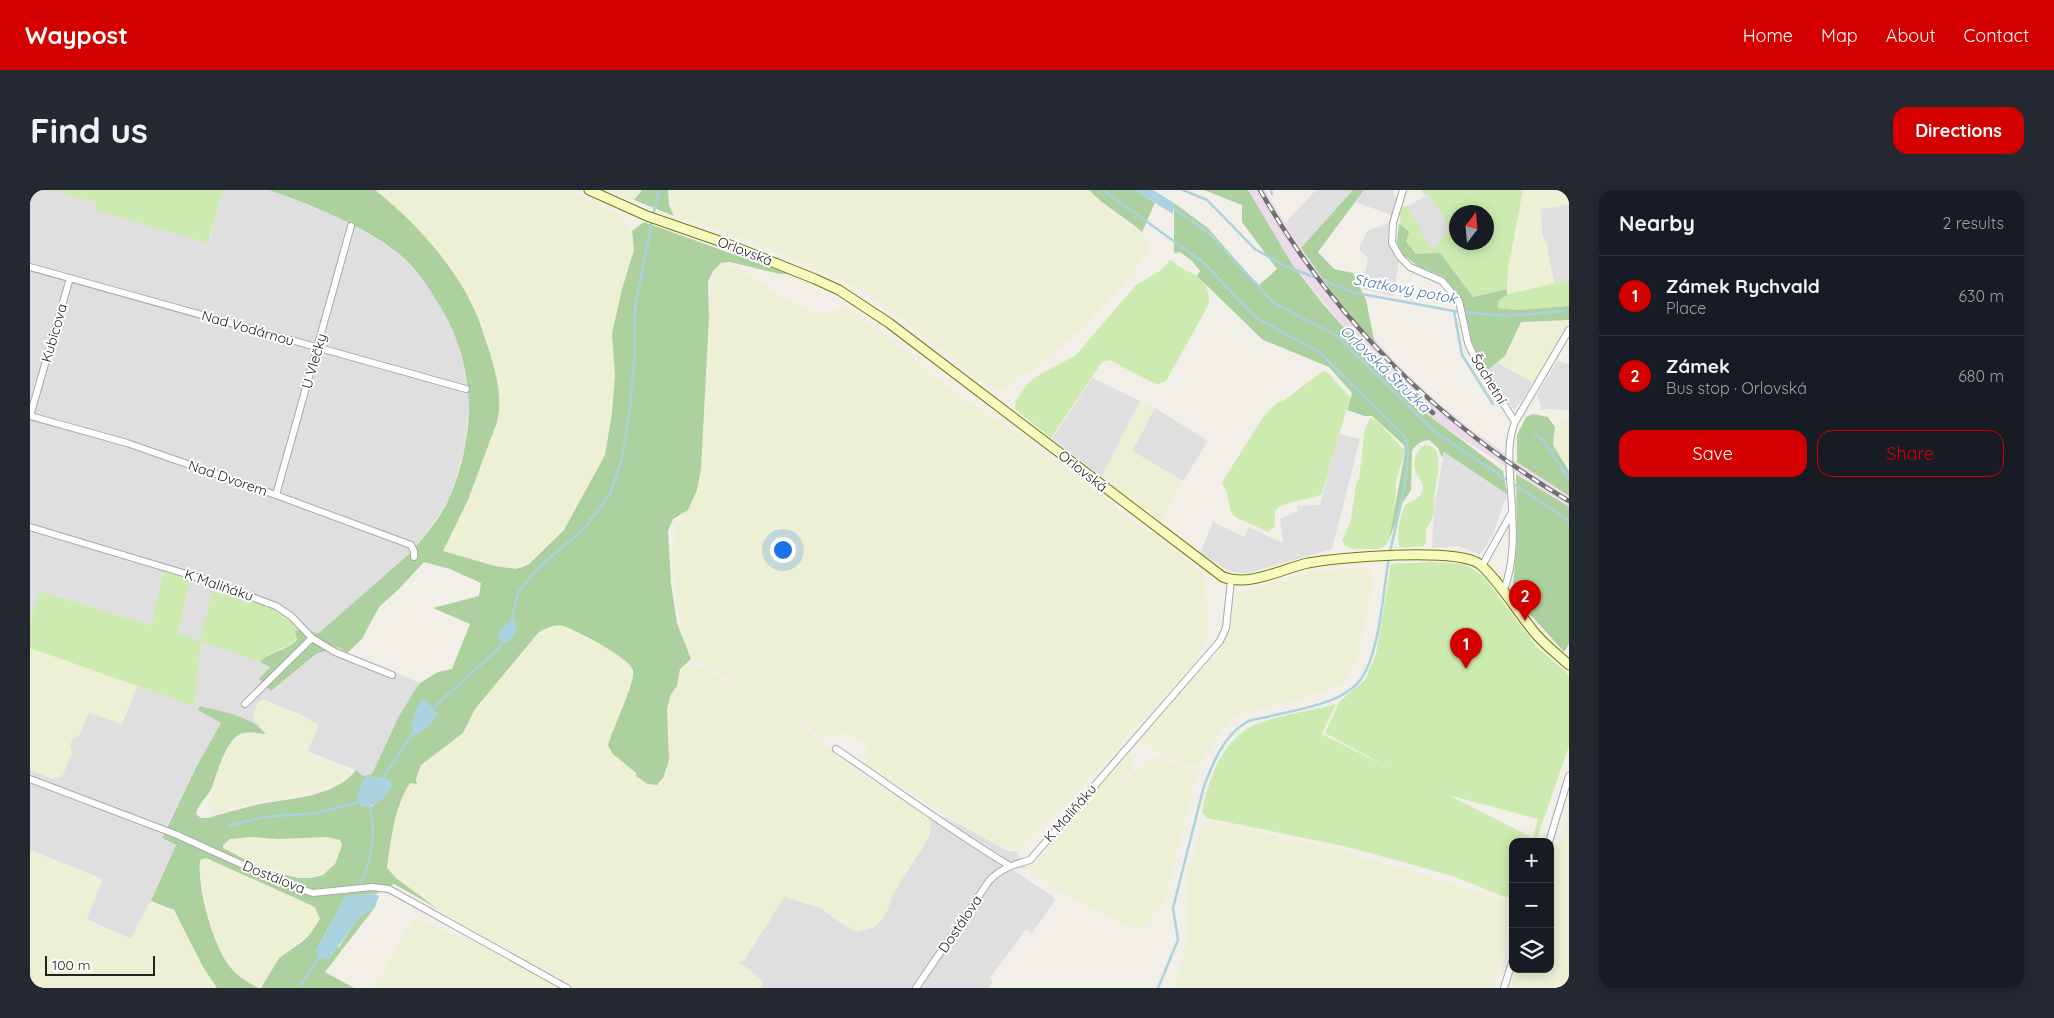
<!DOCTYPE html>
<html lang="en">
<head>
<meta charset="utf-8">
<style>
	:root { --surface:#171b24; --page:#242831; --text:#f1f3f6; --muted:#9ea1a6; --line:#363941; --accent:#d40000 }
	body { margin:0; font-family:Quicksand,sans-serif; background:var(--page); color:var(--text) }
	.controls { position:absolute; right:15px; bottom:15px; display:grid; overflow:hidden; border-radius:10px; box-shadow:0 2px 12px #0003 }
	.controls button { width:45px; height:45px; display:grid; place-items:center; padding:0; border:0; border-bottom:1px solid var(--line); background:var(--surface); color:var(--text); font:25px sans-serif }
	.compass { position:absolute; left:1419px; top:15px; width:45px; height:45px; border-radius:50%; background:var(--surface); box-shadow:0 2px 12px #0003; rotate:16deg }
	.scale { position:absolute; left:15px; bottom:12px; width:110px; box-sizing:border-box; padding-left:5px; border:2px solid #222; border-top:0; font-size:14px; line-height:18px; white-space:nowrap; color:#222; -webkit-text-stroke:4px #fff; paint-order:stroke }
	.you { position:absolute; left:752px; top:359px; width:18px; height:18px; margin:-12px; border:4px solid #fff; border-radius:50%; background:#1a73e8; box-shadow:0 0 0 8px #1a73e833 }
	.badge { display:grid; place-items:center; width:32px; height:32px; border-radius:50%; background:var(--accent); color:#fff; font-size:16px; font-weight:700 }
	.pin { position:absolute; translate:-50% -41px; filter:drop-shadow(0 1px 2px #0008) }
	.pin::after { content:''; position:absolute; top:26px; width:18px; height:15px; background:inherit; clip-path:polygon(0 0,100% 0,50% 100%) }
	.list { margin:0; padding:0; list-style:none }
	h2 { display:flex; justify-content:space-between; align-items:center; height:65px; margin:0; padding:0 20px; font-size:21px }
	h2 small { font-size:16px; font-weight:400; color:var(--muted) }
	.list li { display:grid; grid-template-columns:32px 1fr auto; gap:15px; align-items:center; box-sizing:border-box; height:80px; padding:0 20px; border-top:1px solid var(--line) }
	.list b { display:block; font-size:19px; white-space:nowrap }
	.list p { margin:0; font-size:16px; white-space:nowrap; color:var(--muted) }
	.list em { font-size:16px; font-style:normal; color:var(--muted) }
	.actions { display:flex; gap:10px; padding:15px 20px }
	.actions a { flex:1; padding:11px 0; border:1px solid var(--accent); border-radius:15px; text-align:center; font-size:18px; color:var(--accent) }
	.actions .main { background:var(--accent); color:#fff }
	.icon { flex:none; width:28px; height:28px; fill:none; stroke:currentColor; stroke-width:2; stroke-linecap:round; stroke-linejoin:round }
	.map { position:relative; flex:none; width:1539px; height:798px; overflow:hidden; border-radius:15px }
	header { display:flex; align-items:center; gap:30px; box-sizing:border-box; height:70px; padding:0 25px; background:var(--accent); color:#fff }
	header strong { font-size:24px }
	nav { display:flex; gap:28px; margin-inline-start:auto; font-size:18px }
	.intro { display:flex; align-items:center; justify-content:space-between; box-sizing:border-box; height:120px; padding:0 30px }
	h1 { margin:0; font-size:35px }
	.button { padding:12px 22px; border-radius:15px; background:var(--accent); color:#fff; font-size:18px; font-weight:700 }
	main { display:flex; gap:30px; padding:0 30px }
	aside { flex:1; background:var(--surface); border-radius:15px; box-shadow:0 2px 12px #0003 }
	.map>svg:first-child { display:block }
	.residential { fill:#e0dfdf }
	.industrial { fill:#ebdbe8 }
	.farmland { fill:#eef0d5 }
	.grass { fill:#cdebb0; fill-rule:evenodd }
	.forest { fill:#add19e; fill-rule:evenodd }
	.water { fill:#aad3df }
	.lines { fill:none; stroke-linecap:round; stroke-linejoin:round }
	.stream { stroke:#aad3df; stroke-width:2.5 }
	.street-casing { stroke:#a9a9a9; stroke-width:8 }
	.secondary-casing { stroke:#707d05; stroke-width:11 }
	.street { stroke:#fff; stroke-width:6 }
	.secondary { stroke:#f7fabf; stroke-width:9 }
	.rail-casing { stroke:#707070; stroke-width:4.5 }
	.rail { stroke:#fff; stroke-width:2.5; stroke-dasharray:8; stroke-linecap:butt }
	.labels { text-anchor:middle; stroke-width:4; stroke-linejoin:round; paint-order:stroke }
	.street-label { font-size:14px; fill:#222; stroke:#fff }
	.water-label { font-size:15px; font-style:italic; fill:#4a7aab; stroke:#fff }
</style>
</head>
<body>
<header>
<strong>Waypost</strong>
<nav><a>Home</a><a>Map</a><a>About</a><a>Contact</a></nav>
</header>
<div class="intro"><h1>Find us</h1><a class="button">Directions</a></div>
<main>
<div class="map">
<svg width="1539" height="798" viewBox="0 0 1539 798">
	<rect width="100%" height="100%" fill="#f2efe9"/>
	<!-- residential -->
	<path class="residential" d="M2,0H19L66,13L64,20L179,52L193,0H239L318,31L369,64L393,88L426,143L435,176L439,201L436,255L429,277L419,310L392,349L379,364L289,443L268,440L230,472L240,477L241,501L286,464L308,457L317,463L390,493L368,528L342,584L333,586L326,580L277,561L288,537L274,526L235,510L230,511L225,531L231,538L215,528L170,516L168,520L191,533L137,635L132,648L146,654L127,702L101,749L56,729L72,692L71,689L0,660V580L22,588L43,548L49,545L59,522L92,534L107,496L164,515L148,443L161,388L134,379L121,435L11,401L0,431V5Z
		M1286,0H1323L1271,58L1255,33Z
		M1334,0H1364L1363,6L1367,8L1362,25L1325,12Z
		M1399,4L1420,38L1402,62L1378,16Z
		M1537,15L1539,16V90L1524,94L1517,56L1512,46L1511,19Z
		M1360,32L1358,46L1360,57L1365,68L1369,72L1363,106L1332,99L1338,68L1329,59L1337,41Z
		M1527,171L1539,174V220L1512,219L1507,205Z
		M1468,173L1502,192L1496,204L1484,220L1457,181Z
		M1062,188L1110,211L1072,287L1022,249Z
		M1125,218L1178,251L1153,291L1102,261Z
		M1309,244L1330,249L1302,359L1218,383H1211L1199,381L1170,363L1183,332L1214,347L1219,337L1253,353L1250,329L1268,321L1267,316L1290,315Z
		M1414,262L1477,304L1463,345L1450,364L1429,356L1402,358L1404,320Z
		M916,627L978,661H986L997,678L982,679L1026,709L1002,743L996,739L960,788L963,792L958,798H730L733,791L707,771L737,735L754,706L790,718L817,737L852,730L857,721L862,705L899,647L901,637L899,630Z"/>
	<!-- industrial -->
	<path class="industrial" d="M1218,0H1235L1275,65L1307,106L1359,165L1398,204L1439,238L1483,269L1539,306V317L1425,244L1385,215L1327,153L1262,74Z"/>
	<!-- farmland -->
	<path class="farmland" d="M345,0H537L592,26L602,41L604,59L592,99L582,144L585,185L582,223L575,265L535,340L498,375L486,379L465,376L413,361L438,310L468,230L467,187L443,116L433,99L414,71L360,12Z
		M578,0H612L606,10H603Z
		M639,0H1059L1081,22L1110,43L1120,56L1103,83L1059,131L1016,170L983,193L968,200L957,196L853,113L826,97L722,52L672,34L651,29L642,22Z
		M1493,0H1539V14L1511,19L1512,45L1517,56L1524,94L1477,104L1478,79L1484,47L1489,40L1487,28Z
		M691,73L700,75L710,80L750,106L785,123L813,119L831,128L875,161L918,198L1000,252L1109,335L1152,366L1172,384L1176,398L1178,444L1169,465L1161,476L1052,596L991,659H986L967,653L935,636L841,578L833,570L837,558V554L816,541L806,549L795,547L660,466L653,445L645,399L642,364L646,335L658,320L667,300L671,279L681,93L685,81Z
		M1539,130V134L1504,193L1468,173L1475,166L1484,151L1491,132Z
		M1110,211L1125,218L1102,261L1153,291L1131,332L1072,287Z
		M1535,228H1539V281L1523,255L1525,237Z
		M1336,378L1341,382L1342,388L1339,413L1328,465L1313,492L1308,496L1263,511L1206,525L1188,544L1173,571L1167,577L1152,573L1114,554L1113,549L1115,544L1191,459L1200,438L1206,403L1286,381Z
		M532,436L579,459L599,472L603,481L600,501L590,519L598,576L606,586L618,594L632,591L639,570L637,519L641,504L647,496L650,479L654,473L662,472L769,533L800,560L828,582L866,605L899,630L901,637L899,647L862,705L857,721L852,730L843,738L826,742L790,718L754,707L714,771H708L733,791L730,798H548L448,743L415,723L359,682L357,678L362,641L373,604L380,593H386L391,575L433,543L445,519L508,443L519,437Z
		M0,458L107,495L92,534L59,523L49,545L43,548L40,555L42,563L32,587L22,588L0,580Z
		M234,510L288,534L277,564L322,581L321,586L317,590L311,593L274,604L204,617L184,624L179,617L182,599L189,576L197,561L202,553L215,544H236L225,531L223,524L228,513Z
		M1099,565L1106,571L1089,595L1122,568H1128L1160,579L1167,584L1137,702L1131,716L1120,731L1108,742L1020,695L999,679V676L1018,660L1077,587Z
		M1539,614V798H1481L1487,779H1520V672L1527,654L1535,640L1536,625Z
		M1176,631L1309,659L1334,669L1392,683L1420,694L1478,711L1483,722V730L1462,798H1145L1156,751V699L1159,679L1171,638Z
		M222,647L248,649L297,647L310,650L312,655L306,674L298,681L281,688H268L235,680L193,658V655L200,649Z
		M0,660L71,688L72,692L56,731L100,750L119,713L144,723L173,777L187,798H0Z
		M176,668L285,717L290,729L281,743L249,768L233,797L228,798L212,789L201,778L188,758L169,684L170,670Z
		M388,730L445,752L526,798H343L382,731Z"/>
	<!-- grass -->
	<path class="grass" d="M19,0H193L178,53L64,20L66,13Z
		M1391,0H1493L1478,79L1477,99L1443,107L1410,64H1386C1373,47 1369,38 1370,17L1378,16L1402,61L1420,38L1399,4L1396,6ZM1426,22H1456V52H1426Z
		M1140,70C1146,73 1151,79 1157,81C1173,87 1180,97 1179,114L1136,191L1128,194L1121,192L1080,170L1072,172L1021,248L985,219L986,211L998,193L1009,185L1046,165L1106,95L1130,81Z
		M1539,90V116L1487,120L1468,118L1469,110L1474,105Z
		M1293,181L1298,183L1320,207L1292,304C1282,310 1252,311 1246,320C1244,324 1245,332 1245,336L1238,342L1207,328L1201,323L1197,304L1192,293L1194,289L1234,226L1247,213L1256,209Z
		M1340,228L1348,232L1375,261L1366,291L1365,318L1359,350L1356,355L1349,359H1323L1315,356L1312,351L1321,330L1326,294L1329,289L1335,239Z
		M1395,255C1416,255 1407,288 1405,300C1403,312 1407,329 1396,338V351L1394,356L1373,358L1370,357C1365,350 1371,322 1375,315C1382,311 1391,308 1393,300C1394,294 1390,290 1387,286C1382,274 1384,260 1395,255Z
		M1402,372L1435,374L1452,385L1507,457L1539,485V556L1506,651L1483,652V708L1472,706L1423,686L1314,656L1177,628L1172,623C1178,590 1190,555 1220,537C1238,527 1284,520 1306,514L1292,544L1367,582L1295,543L1310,511L1335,490L1346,464L1361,374ZM1422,606L1508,629L1503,648L1422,607Z
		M134,379L161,388L148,443L170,450L184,395C217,407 248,414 272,441C259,463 246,455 230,472L171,451L164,516L0,458V431L10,401L121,435Z"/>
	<!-- forest -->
	<path class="forest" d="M239,0H345C382,29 423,73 443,117C450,131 454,146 459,160C466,183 473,208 467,232L438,310L413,361L465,376L486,379L498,375L534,340L575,265L582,223L585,185L582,144L592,99L604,60L602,41L614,32L758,84H750L700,72L691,73L683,81L678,92L679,128L671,279L667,300L658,320L643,329L638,341L641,394L647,433L661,469L650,479L647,496L641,504L637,519L639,570L633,588L627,595L618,594L606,586V583L583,564L578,556C582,539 606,492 603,480C600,468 546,440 533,436C523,434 515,439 508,443L445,519L433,543L391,575L386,589L387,594L380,593C364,618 361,649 357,678L366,688L408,719L364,694L346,704L342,703L298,738L286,761L309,757L328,728L345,717L295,782L324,798H231L249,768L272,752L281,743L290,729L285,717L176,668L170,670C167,698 183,755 200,777C208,787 218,792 228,798H187L173,777L144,720L121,711L146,655L132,648L167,576L191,533L168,520L170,516C192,522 220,525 235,543V544C227,543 215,541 208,545C195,554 187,583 182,597C178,607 168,613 166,624L171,628H178C195,623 213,618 230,614C261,608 306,607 326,580L333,586L342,584L368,528L385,500L390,493L408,482L422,479L440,434L403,418L449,406L451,393L420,379L394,372L369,399L349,417L332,449L317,463L308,457L286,464L241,501L229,489L240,477L230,472C240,461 256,461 267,450L265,441L268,440L289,443L379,364C393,349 411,327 419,309C447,243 447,174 408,113C397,94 385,77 368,63C329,33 285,17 239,0ZM341,586L361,591L358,603L341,617L330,615ZM222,647L248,649L297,647L310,650L312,655L305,674L293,685L281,688H268L235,680L193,658V655L200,649Z
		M612,0H638L639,15L644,26L604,10Z
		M1059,0H1104L1125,13L1112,42C1095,27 1075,17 1059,0Z
		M1174,0H1218L1262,74L1293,114L1363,193L1385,215L1473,281L1477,304L1414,262L1412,268L1408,258L1399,250C1391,251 1386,254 1382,261L1381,300L1373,312L1359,350L1375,262L1374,255L1342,226H1335L1317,220L1322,203L1299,177L1233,150L1167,86L1170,81L1162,71L1150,62L1144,63V13L1178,38L1228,96L1247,79L1212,32V15Z
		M1323,0H1334L1288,62L1304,79L1323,83L1336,110L1345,154L1312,116L1271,58Z
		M1369,33L1379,42L1376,51L1386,64L1410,63L1443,107L1477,99V105L1469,110L1468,118L1487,120L1539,116V130L1491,132L1475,166L1457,181L1440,152L1431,111L1414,87L1388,76L1373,65L1367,53Z
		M1503,224L1518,227L1525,237L1523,255L1539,281V306L1487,272V245L1496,227Z
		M1486,284L1539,317V454L1534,462L1482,404L1487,353Z"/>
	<!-- water -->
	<path class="water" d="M1104,0H1123L1144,13L1143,24Z
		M483,430L486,432C486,443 484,453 472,453L468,446L470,439Z
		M392,507L408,523L400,536L387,545L383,544C379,531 387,519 392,507Z
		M341,586L361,591L362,597C353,610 341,623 325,612L331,594L336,587Z
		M342,703L349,706L345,717L328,729L298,770L288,767L286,761L315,706Z"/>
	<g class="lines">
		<!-- stream -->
		<path class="stream" d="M1073,0L1174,73L1226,128L1289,162L1375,247C1385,269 1365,336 1360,362
			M1153,0L1177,10L1225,59L1255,76L1326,103L1424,121L1475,126L1534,121
			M1241,0L1242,4
			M1141,16L1180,44L1245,114L1306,145L1405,242L1539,331
			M623,26L629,0
			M1424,121L1432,165L1463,214
			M1505,244L1514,251L1539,289
			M481,433L488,403L493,396L510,376L553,340L580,304L592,269L600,220L605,159V118L622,31
			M401,520L468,459L473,452
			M351,591L384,542
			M198,636L233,627L287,623L329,612
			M330,694C343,668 346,643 340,616
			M271,794L290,766
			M1128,798L1148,750L1143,718L1174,596C1183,573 1193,547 1215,533C1221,529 1230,529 1237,527C1264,520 1314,514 1331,489C1350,461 1353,402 1359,367"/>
		<defs>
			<path id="street" d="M1373,0L1363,33L1362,53L1370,67L1380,77L1412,91L1429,111L1438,153L1444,166L1485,232
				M0,77L436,199
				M0,226L97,253L246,305L381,355L384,361V367
				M0,226L40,88
				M246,305L321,36
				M0,337L173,389L246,416L261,426L282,448L305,462L362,485
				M1452,376L1481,324
				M1473,402C1488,366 1482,324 1480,286C1479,267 1478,250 1485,232L1539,140
				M215,514L282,448
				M806,559C864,598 920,640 980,676
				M0,589L145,644L255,694L283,703L342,697L359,699L537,798
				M1519,652L1539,586
				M886,798L959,691C971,678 983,675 1000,670L1190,451L1196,438L1201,390
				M1474,798L1483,769"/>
			<path id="secondary" d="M559,0L617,26L695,53L785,89L809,100L859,133L1193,387C1220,397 1251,379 1278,373C1309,367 1423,358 1448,373C1463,383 1488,422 1501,438C1511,452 1526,463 1539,475"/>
		</defs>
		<!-- street casing -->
		<use href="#street" class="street-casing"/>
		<!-- secondary casing -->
		<use href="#secondary" class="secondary-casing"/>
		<!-- street -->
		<use href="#street" class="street"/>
		<!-- secondary -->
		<use href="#secondary" class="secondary"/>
		<defs>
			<path id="rail" d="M1230,0C1304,130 1410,235 1539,311
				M1368,191L1403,223"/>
		</defs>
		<!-- rail casing -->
		<use href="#rail" class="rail-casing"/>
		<!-- rail -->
		<use href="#rail" class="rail"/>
	</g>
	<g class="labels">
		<!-- street labels -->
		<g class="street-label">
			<text transform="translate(715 61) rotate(21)" y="5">Orlovská</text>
			<text transform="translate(218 138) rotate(16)" y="5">Nad Vodárnou</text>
			<text transform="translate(24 143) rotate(-74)" y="5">Kubicova</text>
			<text transform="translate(284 171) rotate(-74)" y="5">U Vlečky</text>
			<text transform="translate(1459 189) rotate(59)" y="5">Šachetní</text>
			<text transform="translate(1053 281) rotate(38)" y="5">Orlovská</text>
			<text transform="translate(198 288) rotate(19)" y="5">Nad Dvorem</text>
			<text transform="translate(189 395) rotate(19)" y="5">K Maliňáku</text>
			<text transform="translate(1040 623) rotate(-49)" y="5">K Maliňáku</text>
			<text transform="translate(244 687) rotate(22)" y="5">Dostálova</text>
			<text transform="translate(930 734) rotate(-56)" y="5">Dostálova</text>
		</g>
		<!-- water labels -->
		<g class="water-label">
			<text transform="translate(1375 99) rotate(11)" y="5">Statkový potok</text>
			<text transform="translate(1355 179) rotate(44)" y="5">Orlovská Stružka</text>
		</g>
	</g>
</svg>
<div class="controls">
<button>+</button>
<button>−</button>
<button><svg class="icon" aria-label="layers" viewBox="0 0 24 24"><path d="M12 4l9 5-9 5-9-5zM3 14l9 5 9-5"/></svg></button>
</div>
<svg class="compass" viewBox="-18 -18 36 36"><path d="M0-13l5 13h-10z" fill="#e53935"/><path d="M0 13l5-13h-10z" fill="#9ea1a6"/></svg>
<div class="scale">100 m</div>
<div class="you"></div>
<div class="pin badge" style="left:1436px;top:479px">1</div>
<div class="pin badge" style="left:1495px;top:431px">2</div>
</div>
<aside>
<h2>Nearby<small>2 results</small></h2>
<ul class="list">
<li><span class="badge">1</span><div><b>Zámek Rychvald</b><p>Place</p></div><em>630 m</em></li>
<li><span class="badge">2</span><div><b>Zámek</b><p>Bus stop · Orlovská</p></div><em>680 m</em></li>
</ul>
<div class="actions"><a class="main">Save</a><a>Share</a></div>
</aside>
</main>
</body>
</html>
